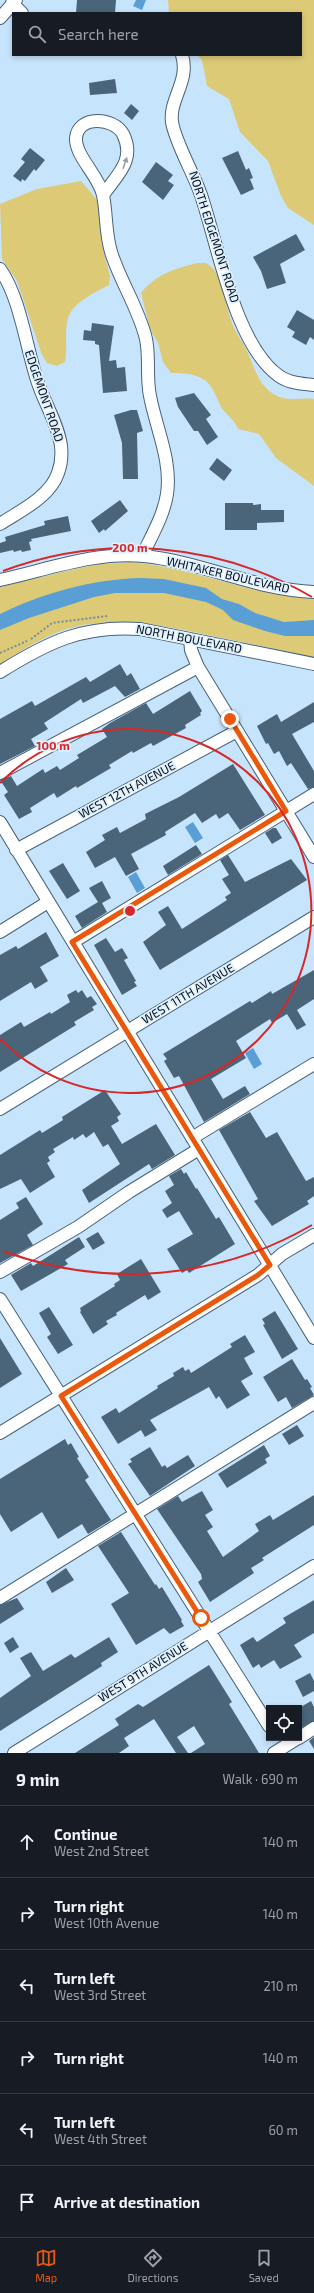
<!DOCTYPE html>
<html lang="en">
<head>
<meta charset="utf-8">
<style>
	:root { --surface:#171b24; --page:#20242c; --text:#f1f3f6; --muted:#9ea1a6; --line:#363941; --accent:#ea580c }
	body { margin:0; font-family:"Exo 2",sans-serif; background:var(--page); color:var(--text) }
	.controls { position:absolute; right:12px; bottom:12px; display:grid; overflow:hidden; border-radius:0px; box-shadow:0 2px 6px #0003 }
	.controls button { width:36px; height:36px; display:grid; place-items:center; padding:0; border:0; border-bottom:1px solid var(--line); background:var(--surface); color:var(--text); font:20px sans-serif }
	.stop { position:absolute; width:12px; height:12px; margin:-9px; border:3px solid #ea580c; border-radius:50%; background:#fff }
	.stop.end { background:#ea580c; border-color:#fff; box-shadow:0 1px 4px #0008 }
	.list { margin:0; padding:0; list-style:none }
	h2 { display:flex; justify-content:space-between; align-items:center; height:52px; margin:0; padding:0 16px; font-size:17px }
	h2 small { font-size:13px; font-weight:400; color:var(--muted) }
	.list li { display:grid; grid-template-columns:26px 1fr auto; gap:12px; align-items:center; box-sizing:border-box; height:72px; padding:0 16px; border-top:1px solid var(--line) }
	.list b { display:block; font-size:15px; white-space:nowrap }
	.list p { margin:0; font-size:13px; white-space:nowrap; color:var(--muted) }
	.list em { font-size:13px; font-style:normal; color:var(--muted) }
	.icon { flex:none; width:22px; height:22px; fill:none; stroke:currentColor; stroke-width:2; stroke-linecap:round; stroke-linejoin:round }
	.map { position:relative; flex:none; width:314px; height:1753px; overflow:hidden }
	.search { position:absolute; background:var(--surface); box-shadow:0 2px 6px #0003; left:12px; right:12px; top:12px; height:44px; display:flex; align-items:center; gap:10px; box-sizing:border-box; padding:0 14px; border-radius:0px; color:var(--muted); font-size:15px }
	.sheet { height:484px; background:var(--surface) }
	nav { display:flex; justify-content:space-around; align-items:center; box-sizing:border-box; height:56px; border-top:1px solid var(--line); background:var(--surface); font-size:11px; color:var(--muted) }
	nav a { display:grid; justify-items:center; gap:2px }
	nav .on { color:var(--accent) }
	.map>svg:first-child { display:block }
	.green { fill:#ddca77 }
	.water { fill:#599ed5 }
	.building { fill:#4a647a }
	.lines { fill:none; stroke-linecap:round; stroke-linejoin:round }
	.minor-casing { stroke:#496278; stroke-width:14 }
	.path { stroke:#768b9d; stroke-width:2; stroke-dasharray:2 2; stroke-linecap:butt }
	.minor { stroke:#fff; stroke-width:12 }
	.oneway { fill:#9b9ea1 }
	.route { stroke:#ea580c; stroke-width:5 }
	.ring { fill:none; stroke:#d62828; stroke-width:2 }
	.labels { text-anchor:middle; stroke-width:3.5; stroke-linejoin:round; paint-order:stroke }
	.street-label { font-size:12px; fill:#040d15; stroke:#def0ff }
	.centre { fill:#d62828; stroke:#def0ff; stroke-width:2 }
	.ring-label { font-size:12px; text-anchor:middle; font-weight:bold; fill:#d62828; stroke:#def0ff; stroke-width:3.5; stroke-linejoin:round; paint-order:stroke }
</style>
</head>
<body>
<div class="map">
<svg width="314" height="1753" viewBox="0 0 314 1753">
	<rect width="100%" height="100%" fill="#c7e4fd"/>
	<!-- green -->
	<path class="green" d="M168,0H314V225L288,208L281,196L268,161L240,132L229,99L207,86L202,60L197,55H301V13H169Z
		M81,181L98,201L104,253L110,276L109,285C96,292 73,302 68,318C64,332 68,348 65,362L57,366L47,363L42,355L17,281L2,259L0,204L37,189Z
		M197,263H206C225,274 224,301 231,320C234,330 240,338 245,347C254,364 257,385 275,395C287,402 301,397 314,399V486L276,458L259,434L238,429C235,420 226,415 221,407C218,401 216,395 213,390C205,374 187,373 171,373L163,362L158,343L150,329L141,293C156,274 175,269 197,263Z
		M130,562C193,567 251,596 314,599V657C280,650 247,643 213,636C164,626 117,614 67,629C42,637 21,651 0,664V587L92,565Z"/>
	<!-- water -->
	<path class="water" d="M136,0H146L142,10L133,6Z
		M141,578L164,579L206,588L222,599L239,604L255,613L284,622L314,620V636H285L265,631L233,620L223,610L206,602L164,593H115L94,597L29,618L0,630V614C42,593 94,579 141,578Z
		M193,822L203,838L195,843L185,827Z
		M136,872L145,888L137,893L128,877Z
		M253,1048L262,1064L254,1069L245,1053Z"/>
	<!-- building -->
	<path class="building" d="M77,0H116L115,13H76Z
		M115,79L117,93L90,95L89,83Z
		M131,104L139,111L132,120L124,113Z
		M30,148L45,160L36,171L34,169L25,181L22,179L21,182L13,176L25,162L21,159Z
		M238,151L246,170L249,168L253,178L250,179L254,189L241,195L222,158Z
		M156,162L173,175L168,181L174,185L163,200L142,182Z
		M296,234L305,250L280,264L286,283L267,289L261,271L253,257Z
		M297,310L314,320V340L310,337L306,345L292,337L295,332L287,327Z
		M92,323L114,326L109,361L116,360L117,368L125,367L127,391L103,393L99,345L95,344V341L83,340L84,330L91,331Z
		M194,393L211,415L206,419L218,437L207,445L198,431H194L178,407L175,398Z
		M131,410H137L143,431L137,433L138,479H123L122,443L114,415Z
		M217,458L232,470L224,481L209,469Z
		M120,500L128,511L105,531L104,529L99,533L91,521Z
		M225,503H253V505L261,504V510H284V522L257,523V530H225Z
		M68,516L71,531L31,539L32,541L29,542L31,550L22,552L21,550L14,552L13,550L0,553V543L6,541L5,537L45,525L44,521Z
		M120,664L127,676L131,673L140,689L125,697L115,686L83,703L81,699L44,723L48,729L31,739L35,746L0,764V719L32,701L35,706L86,677L90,682Z
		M190,691L202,711L200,713L201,715L185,725L186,728L153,746L151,743L133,753L132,751L109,765L111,768L77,788L76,786L57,798L54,793L30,808L32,812L19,819L4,795L8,792L0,780L11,776L17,786L43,769L45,773L57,766L60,770L79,758L77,755L107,737L102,729L110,723L146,703L153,714Z
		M314,702V722L292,734L314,771V787L308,789L291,763L287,766L279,751L274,754L268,743L266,744L257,726L277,714L281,722Z
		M233,764L265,815L240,830L228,813L219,819L216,814L202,823L195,813L165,832L166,835L131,854L139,869L126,876L115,857L95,868L86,852L105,840L102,835L117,827L120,833L146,819L145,814L179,797Z
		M273,828H276L282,838L272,844L265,833Z
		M196,845L202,854L168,875L163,866Z
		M228,855L245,882L291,859L307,880L160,970L143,942L166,925L158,912L168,906L182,929L227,900L225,897L231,893L222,879L229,875L220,860Z
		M63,863L80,891L67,899L49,871Z
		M102,881L111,898L102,903L107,912L82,928L75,916L98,902L89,888Z
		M46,932L59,956L40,967L48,981L35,989L31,982L0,1001V955L16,946L18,949Z
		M106,938L115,952L122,948L128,958L124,960L136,981L134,982L137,986L122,995L94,945Z
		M314,970V999L297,1010L306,1025L297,1030L287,1014L272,1023L270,1019L236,1041L246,1058L211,1079L223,1099L245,1086L250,1094L204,1122L179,1076L174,1078L164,1061L167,1059L163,1054L250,1001L252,1003L271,991L272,994Z
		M76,990L78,993L82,990L87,998L91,996L97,1004L92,1007L94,1010L74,1022L76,1025L0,1072V1035L21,1022L24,1027L50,1012L51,1014L70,1002L67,995Z
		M105,1090L121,1114L117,1117L119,1121L111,1126L122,1144L156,1124L175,1155L152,1169L149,1164L89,1203L82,1190L120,1164L108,1144L103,1147L94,1132L86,1138L83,1134L74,1140L73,1137L53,1149L55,1152L48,1157L50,1161L47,1163L55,1177L30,1193L21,1179L0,1189V1155L40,1130L42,1133L63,1120L62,1117Z
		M250,1112L266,1138L277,1132L306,1181L314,1177V1196L307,1201L309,1204L272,1226L254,1201L258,1199L219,1130Z
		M181,1169L184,1174L186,1172L196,1189L197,1188L216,1219L219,1217L235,1244L189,1273L187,1270L182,1273L167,1249L193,1234L179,1211L167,1218L162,1210L172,1203L165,1191L174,1185L169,1176Z
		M26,1197L43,1224L27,1235L33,1245L0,1263V1220L19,1208L16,1203Z
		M98,1232L105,1243L93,1250L86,1239Z
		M79,1237L85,1247L65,1260L68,1264L21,1291L11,1275L31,1263L33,1266Z
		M141,1259L161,1292L148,1300L145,1295L116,1313L117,1315L106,1321L108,1324L93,1334L80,1312L81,1311L80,1308L115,1286L114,1284L120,1280L117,1274Z
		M49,1307L73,1345L58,1354L47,1337L51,1334L39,1313Z
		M275,1311L298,1349L282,1359L263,1325L265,1324L262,1319Z
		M245,1335L255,1352L244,1358L253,1374L241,1381L250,1395L227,1409L219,1396L216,1399L209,1387L150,1420L157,1430L145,1437L141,1430L118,1444L101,1417L116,1408L119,1413L136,1402L158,1388L157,1386L174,1376L173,1373L183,1367L185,1371L189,1369L191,1373L232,1347L230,1344Z
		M0,1338L22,1374L0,1388Z
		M292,1359L305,1380L307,1379L312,1387L310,1388L314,1395L292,1408L286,1397L278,1402L263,1377Z
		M297,1425L304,1436L289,1445L282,1434Z
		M65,1439L68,1445L71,1443L79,1457L77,1458L89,1477L85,1480L111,1520L88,1534L82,1524L58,1539L42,1512L11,1532L0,1514V1479Z
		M264,1445L270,1456L265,1459L267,1463L227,1488L218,1474Z
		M150,1447L162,1467L165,1465L167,1468L188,1455L195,1466L150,1496L128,1464L132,1462L130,1459Z
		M202,1491L213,1510L205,1515L213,1527L207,1531L223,1557L259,1531L255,1524L270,1515L273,1520L314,1495V1525L262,1558L264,1560L251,1568L254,1573L210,1602L198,1582L202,1579L201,1574L157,1509L178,1496L182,1502Z
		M121,1532L155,1585L156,1584L159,1589L162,1587L182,1620L181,1621L184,1626L170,1634L164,1628L136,1645L111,1604L129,1593L98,1546Z
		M66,1568L74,1580L52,1593L46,1582Z
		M17,1598L24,1609L0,1624V1605Z
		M314,1600V1633L294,1645L302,1657L280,1669L274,1660L261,1668L259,1664L253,1668L240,1645L253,1637L257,1642L286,1623L283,1618Z
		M13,1637L19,1647L10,1653L4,1643Z
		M109,1637L118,1652L101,1663L102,1666L0,1731V1698L31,1676L20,1658L31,1652L43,1671L71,1654L75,1658Z
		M209,1665L232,1702L229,1704L259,1753H191L205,1744L194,1726L177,1737L188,1753H176L154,1719L124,1738L129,1746L119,1753H75L119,1725L115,1719L138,1704L143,1707Z
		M310,1673L314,1681V1691L303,1697L295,1681Z
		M311,1701L314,1707V1721L301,1728L299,1708Z
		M314,1737V1749L309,1741Z"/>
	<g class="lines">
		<defs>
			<path id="minor" d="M12,3L22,13
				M0,18L16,0
				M182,55C190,81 169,99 172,122C175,142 194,174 201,195C218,245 235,345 279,376C289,383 302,384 314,385
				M103,195C117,175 136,160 123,134C114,117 78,115 76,138C75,156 99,176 103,195C107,215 105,235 112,255C121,282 140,312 146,339C150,358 146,377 150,396C156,428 172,461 167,494C164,515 151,537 142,556
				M0,269C21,299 26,348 38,383C45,404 58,424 61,446C62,455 61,465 58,473C50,497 20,511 0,524
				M0,580C46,570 96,551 144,556C202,562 256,590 314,592
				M190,639L191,650L198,667L314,857
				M0,672C48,642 83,625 140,629L314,664
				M0,773L198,667
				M0,822L314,1338
				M16,850L237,731
				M0,932L48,902
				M73,942L314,794
				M0,1109L314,917
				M192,1138L314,1064
				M0,1272L78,1227L129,1192L199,1149
				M0,1299L269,1726
				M0,1433L258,1275L282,1254L314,1235
				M0,1598L314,1403
				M299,1738L314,1728
				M14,1753L314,1566
				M274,1753L298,1738"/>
		</defs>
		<!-- minor casing -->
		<use href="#minor" class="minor-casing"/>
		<!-- path -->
		<path class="path" d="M31,639L52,623L108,616
			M0,653L27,641"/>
		<!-- minor -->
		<use href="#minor" class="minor"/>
	</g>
	<!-- one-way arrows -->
	<defs><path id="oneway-solid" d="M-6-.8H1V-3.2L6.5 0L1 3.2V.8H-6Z"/></defs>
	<use class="oneway" href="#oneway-solid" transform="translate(125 163) rotate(-71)"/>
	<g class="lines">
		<!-- route -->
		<path class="route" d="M201,1618L61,1396L258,1275L270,1265L72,942L286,811L230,719"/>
	</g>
	<!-- distance rings -->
	<g class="ring">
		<path d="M0 783A182 182 0 1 1 0 1039"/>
		<path d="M312 1225A363 363 0 0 1 3 1251M3 571A363 363 0 0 1 312 597"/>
	</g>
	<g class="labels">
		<!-- street labels -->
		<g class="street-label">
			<text transform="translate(214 237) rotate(72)" y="4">NORTH EDGEMONT ROAD</text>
			<text transform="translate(44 396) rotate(71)" y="4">EDGEMONT ROAD</text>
			<text transform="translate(228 575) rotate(13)" y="4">WHITAKER BOULEVARD</text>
			<text transform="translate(189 639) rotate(11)" y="4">NORTH BOULEVARD</text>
			<text transform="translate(127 790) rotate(-28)" y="4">WEST 12TH AVENUE</text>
			<text transform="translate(188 994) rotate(-31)" y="4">WEST 11TH AVENUE</text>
			<text transform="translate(143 1672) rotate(-32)" y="4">WEST 9TH AVENUE</text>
		</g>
	</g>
	<circle cx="130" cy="911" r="6" class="centre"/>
	<g class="ring-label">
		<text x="130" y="552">200 m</text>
		<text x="53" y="750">100 m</text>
	</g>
</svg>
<div class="controls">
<button><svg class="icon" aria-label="locate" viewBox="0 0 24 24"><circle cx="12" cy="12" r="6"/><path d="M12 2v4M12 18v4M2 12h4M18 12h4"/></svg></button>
</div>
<div class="stop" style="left:201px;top:1618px"></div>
<div class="stop end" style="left:230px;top:719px"></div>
<div class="search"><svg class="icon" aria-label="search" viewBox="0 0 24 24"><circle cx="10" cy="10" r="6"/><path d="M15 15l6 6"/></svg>Search here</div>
</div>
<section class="sheet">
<h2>9 min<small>Walk · 690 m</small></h2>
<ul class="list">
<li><svg class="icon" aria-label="ahead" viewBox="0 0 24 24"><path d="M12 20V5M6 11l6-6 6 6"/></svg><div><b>Continue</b><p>West 2nd Street</p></div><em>140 m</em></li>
<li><svg class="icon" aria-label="right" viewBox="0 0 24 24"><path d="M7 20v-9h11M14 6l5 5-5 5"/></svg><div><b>Turn right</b><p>West 10th Avenue</p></div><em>140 m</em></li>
<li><svg class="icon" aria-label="left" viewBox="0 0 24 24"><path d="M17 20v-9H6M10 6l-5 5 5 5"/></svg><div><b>Turn left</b><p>West 3rd Street</p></div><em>210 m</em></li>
<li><svg class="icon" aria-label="right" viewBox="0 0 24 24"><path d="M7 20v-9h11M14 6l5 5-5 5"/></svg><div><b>Turn right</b></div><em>140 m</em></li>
<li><svg class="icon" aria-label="left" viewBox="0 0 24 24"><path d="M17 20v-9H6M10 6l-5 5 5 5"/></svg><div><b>Turn left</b><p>West 4th Street</p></div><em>60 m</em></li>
<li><svg class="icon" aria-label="arrive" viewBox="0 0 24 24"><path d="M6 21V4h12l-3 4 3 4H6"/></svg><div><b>Arrive at destination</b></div></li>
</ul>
</section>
<nav>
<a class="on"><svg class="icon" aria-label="map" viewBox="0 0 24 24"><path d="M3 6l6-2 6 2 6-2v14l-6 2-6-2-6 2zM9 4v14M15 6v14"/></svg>Map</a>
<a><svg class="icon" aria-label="directions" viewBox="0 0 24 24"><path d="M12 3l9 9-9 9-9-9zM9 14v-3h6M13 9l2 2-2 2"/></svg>Directions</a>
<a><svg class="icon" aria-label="saved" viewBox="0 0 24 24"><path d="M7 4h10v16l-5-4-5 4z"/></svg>Saved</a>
</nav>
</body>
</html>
